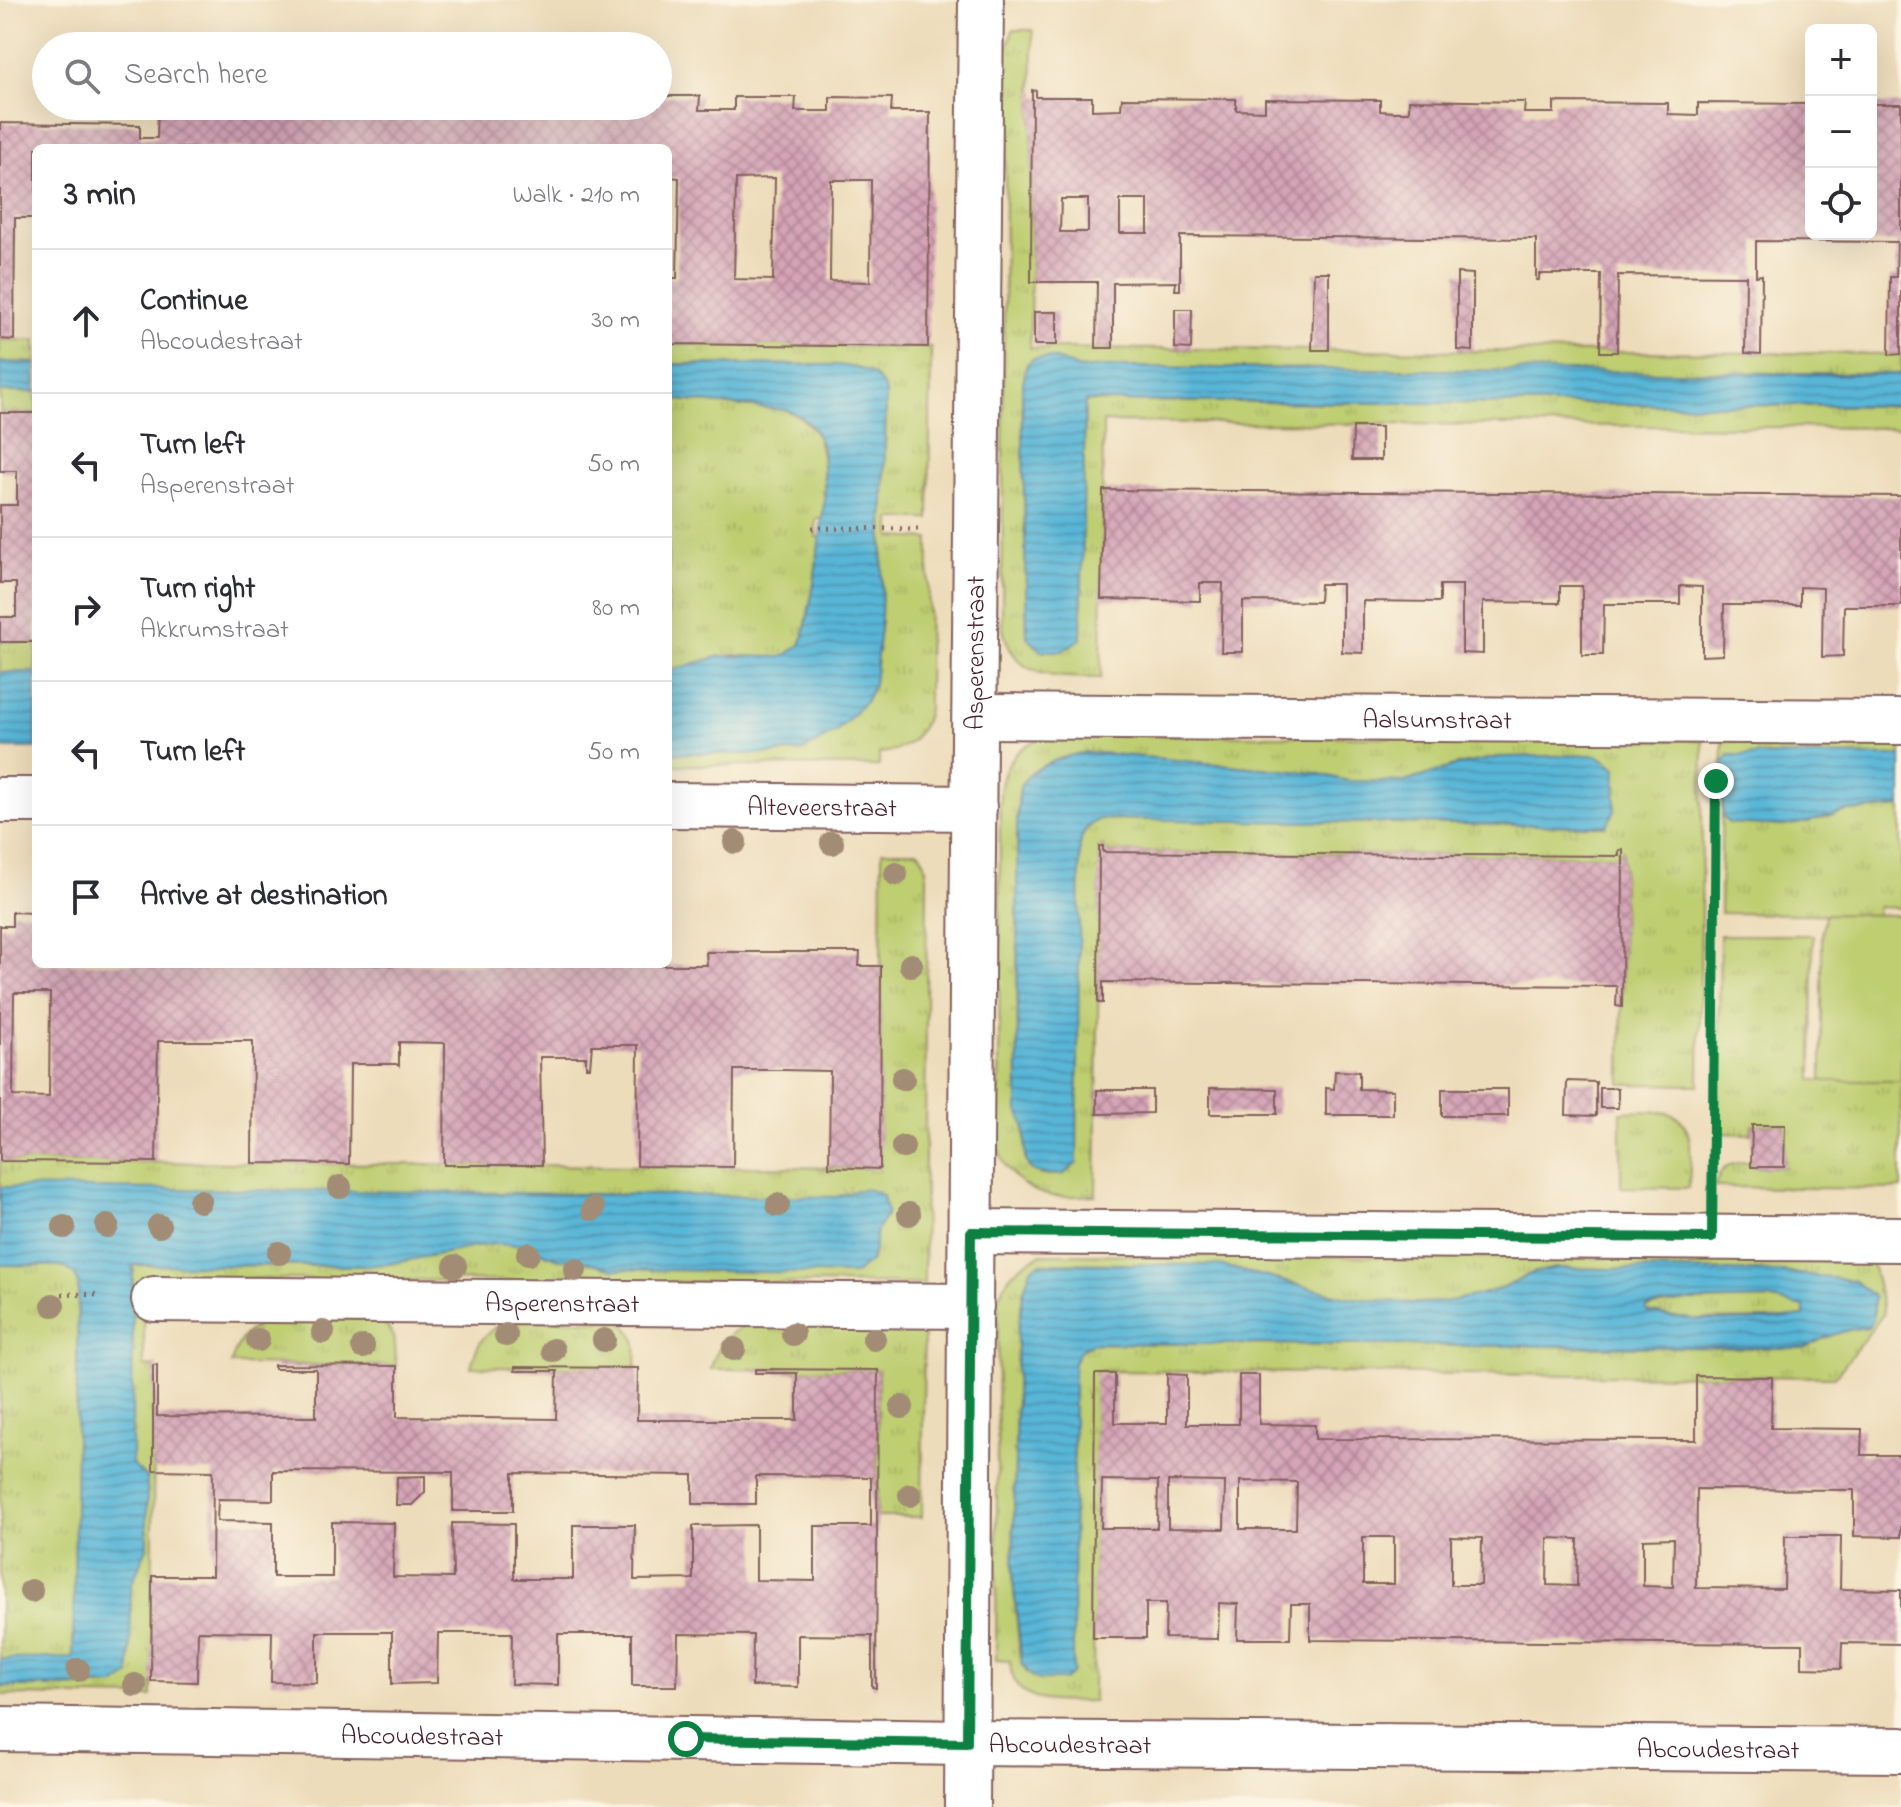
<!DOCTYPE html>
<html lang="en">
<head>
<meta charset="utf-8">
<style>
	:root { --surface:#fff; --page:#f2f2f3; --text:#2b2b33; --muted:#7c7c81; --line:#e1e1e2 }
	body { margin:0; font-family:"Indie Flower",sans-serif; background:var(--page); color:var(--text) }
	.controls { position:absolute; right:24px; top:24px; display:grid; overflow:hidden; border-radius:12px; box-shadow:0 8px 32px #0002 }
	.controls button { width:72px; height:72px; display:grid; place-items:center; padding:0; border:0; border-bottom:2px solid var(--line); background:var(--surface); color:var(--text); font:40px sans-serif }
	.stop { position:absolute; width:24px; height:24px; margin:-18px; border:6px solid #0b8043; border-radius:50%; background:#fff }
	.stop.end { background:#0b8043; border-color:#fff; box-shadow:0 2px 8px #0008 }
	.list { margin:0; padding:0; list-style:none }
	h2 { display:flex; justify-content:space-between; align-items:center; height:104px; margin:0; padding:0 32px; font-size:34px }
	h2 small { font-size:26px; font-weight:400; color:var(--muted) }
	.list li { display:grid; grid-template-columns:52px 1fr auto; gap:24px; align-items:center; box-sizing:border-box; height:144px; padding:0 32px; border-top:2px solid var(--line) }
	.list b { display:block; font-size:30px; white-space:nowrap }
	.list p { margin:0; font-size:26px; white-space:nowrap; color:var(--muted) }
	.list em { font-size:26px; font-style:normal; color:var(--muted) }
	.icon { flex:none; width:44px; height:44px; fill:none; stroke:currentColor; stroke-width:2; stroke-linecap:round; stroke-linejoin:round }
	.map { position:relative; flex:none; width:1901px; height:1807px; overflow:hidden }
	.search { position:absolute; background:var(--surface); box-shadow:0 8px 32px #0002; left:32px; top:32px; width:640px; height:88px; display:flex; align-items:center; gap:20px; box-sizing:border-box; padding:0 28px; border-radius:44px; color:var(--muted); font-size:30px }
	.panel { position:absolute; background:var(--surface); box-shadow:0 8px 32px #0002; left:32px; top:144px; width:640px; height:824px; border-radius:12px }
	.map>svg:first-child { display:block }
	.grass { fill:url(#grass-tufts); stroke:#84764e; stroke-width:2; fill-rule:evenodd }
	.pitch { fill:#bece71; stroke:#84764e; stroke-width:2 }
	.water { fill:url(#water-rules); stroke:#526a81; stroke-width:2; fill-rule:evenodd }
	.building { fill:url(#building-cross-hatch); fill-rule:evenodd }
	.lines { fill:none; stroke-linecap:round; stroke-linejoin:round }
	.minor-casing { stroke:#83615d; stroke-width:48 }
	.path { stroke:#83615d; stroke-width:5; stroke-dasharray:2 6; stroke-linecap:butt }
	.minor { stroke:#fff; stroke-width:44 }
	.tree { fill:#a38c75 }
	.route { stroke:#0b8043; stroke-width:10 }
	.labels { text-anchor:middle; stroke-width:6; stroke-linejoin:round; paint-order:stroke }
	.street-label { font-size:26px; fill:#4a1f2b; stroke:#fcf5e5 }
</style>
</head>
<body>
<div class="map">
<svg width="1901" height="1807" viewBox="0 0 1901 1807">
	<defs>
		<pattern id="grass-tufts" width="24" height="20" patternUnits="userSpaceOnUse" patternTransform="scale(2)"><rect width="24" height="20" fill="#bece71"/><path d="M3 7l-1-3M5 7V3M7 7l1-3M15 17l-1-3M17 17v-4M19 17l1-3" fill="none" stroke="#a5b062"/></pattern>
		<pattern id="water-rules" width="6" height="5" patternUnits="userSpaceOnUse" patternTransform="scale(2)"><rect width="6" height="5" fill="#59b6d7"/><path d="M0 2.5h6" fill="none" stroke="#4c93af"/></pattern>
		<pattern id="building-cross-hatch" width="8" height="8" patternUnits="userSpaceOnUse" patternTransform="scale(2)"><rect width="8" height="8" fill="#d5a4b7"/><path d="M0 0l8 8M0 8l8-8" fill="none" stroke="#af8595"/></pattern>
	</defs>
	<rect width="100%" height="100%" fill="#fcf5e5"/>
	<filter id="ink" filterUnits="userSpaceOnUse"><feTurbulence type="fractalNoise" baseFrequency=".0125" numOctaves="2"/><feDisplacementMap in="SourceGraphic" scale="16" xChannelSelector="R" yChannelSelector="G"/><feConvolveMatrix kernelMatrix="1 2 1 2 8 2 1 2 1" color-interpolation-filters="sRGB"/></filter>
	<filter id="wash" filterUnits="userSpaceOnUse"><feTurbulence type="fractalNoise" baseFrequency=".006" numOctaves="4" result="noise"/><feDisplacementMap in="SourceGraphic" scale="32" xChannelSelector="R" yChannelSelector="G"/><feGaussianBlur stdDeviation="1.8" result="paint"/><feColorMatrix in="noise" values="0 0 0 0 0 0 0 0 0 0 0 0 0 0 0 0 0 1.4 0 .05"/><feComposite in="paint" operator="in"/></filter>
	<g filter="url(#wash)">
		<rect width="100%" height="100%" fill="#eddcba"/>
		<!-- grass -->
		<path class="grass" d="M1013,30H1033L1030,348L1901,354V374L1107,367L1079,369L1059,360L1048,358L1027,364L1022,388L1027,637L1081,639L1084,401L1901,406V428L1103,422L1101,678C1054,677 1012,681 1002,624L1006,58L1007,48Z
			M0,340H36V363L0,362Z
			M668,344L931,347L929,519H891V537L929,539L928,708C924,735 906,752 879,753V766L668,765V753L763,754L802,751L837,731L865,702L874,684L881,618L886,408L838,365L668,364Z
			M0,392H36V413H0Z
			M668,399L786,410C815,422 821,438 823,468C825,486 825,501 823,519H816V537L820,538L814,584L804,635L800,645L792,652L783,657L773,658L734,655L714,658L703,663L668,671Z
			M0,642H36V672H0Z
			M1048,734L1703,740L1699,1085L1621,1084L1623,850L1620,851L1619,856L1103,852V846H1100L1096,1195C1082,1196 1067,1197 1052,1196C1026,1192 1000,1171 998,1142C998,1138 999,1130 999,1124L1000,792C1005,758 1018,747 1048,734ZM1088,752L1315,773L1347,781L1405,782L1458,765L1500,757L1605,826L1099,819C1088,825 1082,832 1080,845L1064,1174L1041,1175L1025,1159L1026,1128L1018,1111L1017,823C1018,813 1018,793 1021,785C1032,765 1068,755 1088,752Z
			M1723,740L1901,742V756L1730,755L1808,822L1847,811L1901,807V908L1878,907L1877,915L1720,913Z
			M882,851H919L925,863L927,877L924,1284L144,1278V1366L154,1367L152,1697L0,1695V1161L879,1168Z
			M1720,935H1813L1812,1080L1901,1081V1189L1715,1187C1719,1166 1732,1162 1751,1162L1752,1167H1784L1785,1125H1752L1751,1134L1718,1133Z
			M1621,1112C1636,1112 1656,1109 1671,1114C1698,1123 1689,1166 1689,1188L1621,1187Z
			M1042,1254L1871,1260L1884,1313L1835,1377L1096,1371L1093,1701C1058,1701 1012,1709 1010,1661L996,1660L998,1305L996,1304C1004,1279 1017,1264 1042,1254ZM1041,1264L1218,1265L1351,1298L1413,1303L1444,1302L1474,1296L1504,1288L1532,1273L1557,1268L1782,1272L1855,1281L1874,1297V1316L1868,1327C1845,1329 1825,1336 1805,1348L1095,1343C1083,1345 1078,1352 1074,1363L1026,1671L1020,1655L1013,1580L1017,1336L1024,1289Z
			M1768,1299L1804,1307V1316L1775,1319L1689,1320L1647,1312V1307L1686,1301Z
			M273,1317L379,1319C396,1331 396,1346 396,1366L231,1364C238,1338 248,1327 273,1317Z
			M513,1319L619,1321C639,1334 637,1346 636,1368L471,1367C477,1340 487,1329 513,1319Z
			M924,1321L922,1517H877L878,1370L711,1369C716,1348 725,1336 744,1325Z"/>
		<!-- pitch -->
		<path class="pitch" d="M1825,914L1901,915V1081H1822V935Z"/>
		<!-- water -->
		<path class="water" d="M1048,358L1059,360L1079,369L1107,367L1901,374V406L1085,401L1081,639L1062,651H1041L1027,637L1022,388L1027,364L1033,359Z
			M0,362L36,363V392H0Z
			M668,364L838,365C859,368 878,370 886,393L881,618L874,684L865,702L837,731L802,751L763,754L668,753V671L720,656L783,657L800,645L804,635L814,584L825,495L822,447L817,434L809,423L798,415L786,410L668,399Z
			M0,672H36V748H0Z
			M1088,752L1316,773L1347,781L1405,782L1458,765L1500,757L1597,755L1616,768L1615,811L1606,826L1099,819C1088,825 1082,832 1080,845L1077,1163L1064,1174C1002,1180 1039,1143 1018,1111L1017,823C1018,814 1018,793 1021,785C1032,765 1068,755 1088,752Z
			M1729,755L1901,756V807L1847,811L1808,822L1784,826L1729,823L1723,817V763Z
			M0,1187L837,1197C854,1190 868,1185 883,1196L887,1214L877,1230L872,1260L855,1274L614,1269L585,1261L559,1259L522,1245L491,1244L389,1264L361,1266L133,1265L132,1464L147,1479V1547L131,1586L130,1675L116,1685L63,1687H0V1659L73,1658L78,1284C77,1274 69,1269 60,1266L0,1265Z
			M1040,1263L1218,1265L1351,1298L1413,1303L1444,1302L1474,1296L1504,1288L1532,1273L1557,1268L1782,1272L1855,1281L1874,1297L1873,1319L1868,1327C1845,1329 1825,1336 1805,1348L1095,1343C1083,1345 1078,1352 1074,1363L1073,1673L1064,1680H1039L1032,1677L1022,1664L1013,1580L1017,1336L1024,1289L1031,1269ZM1768,1299L1804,1307V1316C1757,1322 1692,1323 1647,1312V1307L1686,1301Z"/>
		<g id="blocks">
			<!-- building -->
			<path class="building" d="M1032,90L1036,91V97H1092V110L1121,109L1122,98L1236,99V110L1265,111V99L1380,100V111L1395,112H1409V100L1525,102L1524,113H1554V102L1668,103V114L1698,115V103L1811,104V234H1871V104H1901V354L1889,355L1890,277H1896L1897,242L1756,241V276L1762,275L1761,354L1745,353L1746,276L1618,275L1617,352H1600L1601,274H1539V280H1536V239L1322,237L1180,236V290H1175L1176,282L1113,283V348H1096L1097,282H1031ZM1061,199H1088V232H1060ZM1120,200H1148V233H1120Z
				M658,96H700L699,110H734V97H796L795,111H830V98L834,97L892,98L891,112H930L928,347L668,344V278H677L679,178L668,177V148H36V218H15L14,340L0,339V123L140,125V138H157L158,106L350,107V106H411V108H446V106H507V109H542V106H604L603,109H638V106H658ZM775,178L773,280L734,279L736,179ZM831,180H871L870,282L830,281Z
				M1314,272H1329V350H1312Z
				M1457,273L1473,274V351L1457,350Z
				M1175,309H1192L1191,349L1175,348Z
				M1034,312H1057V345H1034Z
				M0,413H36V642H0V617H16V583H0V505H17V471H0Z
				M1353,427H1381V460H1352Z
				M1103,490L1901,496V606H1844L1843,656L1822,657L1823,588L1800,587V605H1724L1723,655L1702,656V587L1680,586V604H1604L1603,655H1582V586H1560V603L1483,602V654L1462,653V585H1440V602L1363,601V653L1342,652V584H1320L1319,602L1243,601V652H1221L1223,583H1200V601L1101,599Z
				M1099,846H1103V852L1304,854L1619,856V851L1623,850L1622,1007L1616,1006L1617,986L1475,985L1103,982V1003H1098Z
				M12,912L36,913V964L707,965L706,952H860L859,966H881L880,1169L829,1167L830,1071L782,1070H734L733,1167L637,1166L638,1045H592L590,1067H586V1057H540L542,1165H444L445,1043L399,1042V1066L396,1064H350L349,1164L252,1163L253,1041H158L156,1162L0,1161V926H12ZM14,993H50L49,1097L13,1096Z
				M1335,1071L1359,1072V1089L1393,1090V1115H1326V1088L1334,1089Z
				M1567,1081L1596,1082V1116L1566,1115Z
				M1210,1088L1277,1089V1114H1210Z
				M1600,1088H1618V1108H1600Z
				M1442,1089H1508V1116H1442Z
				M1097,1090H1152V1113L1097,1114Z
				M1752,1125H1785L1784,1167H1751Z
				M157,1364V1416L316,1417V1369H274V1365L396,1366L397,1367V1417L556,1419L557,1371H515V1367L638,1368L637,1420H797V1373H755V1369L878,1370L876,1688L872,1687V1636L798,1635V1687L752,1686L753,1635L678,1634L677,1686H632V1634H558V1685L511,1684L512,1633H438L437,1683L392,1684V1632H317V1683L271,1682L272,1632L198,1631L197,1682L151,1681L152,1576H212L213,1471L153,1470V1365ZM273,1471L453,1472V1511H513V1473L693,1475V1504H756V1476L871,1477V1526H815V1581L756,1580V1525L693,1526V1579L634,1580L635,1525H573V1579H514V1524L452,1523L453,1578L393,1577L394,1523L332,1522V1577H273V1522L217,1521L218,1499L273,1500Z
				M1095,1374H1115V1423H1167V1374L1187,1375V1424H1239V1375H1259V1424L1315,1425V1439L1696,1440V1376L1772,1377L1771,1428L1862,1429L1861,1455H1901V1537L1854,1536V1490L1697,1489L1696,1588L1784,1589L1785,1536H1841L1840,1589L1901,1590V1644L1842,1643L1841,1669L1802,1668V1644L1310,1640V1604H1291L1290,1639H1237L1238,1604L1219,1603L1218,1639L1165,1638L1166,1603H1146V1638H1093ZM1102,1480L1158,1481L1157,1528H1101ZM1168,1481L1225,1482L1224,1529L1168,1528ZM1240,1481L1297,1482L1296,1529H1240ZM1363,1537H1394V1584H1363ZM1451,1537L1482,1538L1481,1585H1451ZM1548,1538L1578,1539L1577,1586L1547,1585ZM1674,1538L1673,1587L1643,1586V1539Z
				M425,1476V1492L412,1505H396L397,1477Z"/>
		</g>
	</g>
	<g filter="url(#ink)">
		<use href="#blocks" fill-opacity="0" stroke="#83615d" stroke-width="2"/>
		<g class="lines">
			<defs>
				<g id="minor">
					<path id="s1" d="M975,716L1901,722"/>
					<path d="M0,800H36"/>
					<path id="s2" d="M668,805L974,808"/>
					<path d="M971,1232L1901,1239"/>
					<path id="s3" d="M154,1299L971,1306"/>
					<path id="s4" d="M0,1729L967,1743L1901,1750"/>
					<path id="s5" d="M967,1807C971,1205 973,602 981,0"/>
				</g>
			</defs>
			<!-- minor casing -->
			<use href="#minor" class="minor-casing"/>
			<!-- path -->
			<path class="path" d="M812,528L919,529
				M1713,1181L1716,775
				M62,1294L101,1295"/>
			<!-- minor -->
			<use href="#minor" class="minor"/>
		</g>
		<!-- trees -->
		<g class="tree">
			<circle cx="735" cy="842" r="12"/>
			<circle cx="832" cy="843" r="12"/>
			<circle cx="896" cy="874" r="12"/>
			<circle cx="911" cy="965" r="12"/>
			<circle cx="903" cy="1079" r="12"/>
			<circle cx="903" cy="1147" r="12"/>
			<circle cx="340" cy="1187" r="12"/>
			<circle cx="200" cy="1201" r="12"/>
			<circle cx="778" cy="1205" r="12"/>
			<circle cx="593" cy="1209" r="12"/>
			<circle cx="909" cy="1214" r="12"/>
			<circle cx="107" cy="1226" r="12"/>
			<circle cx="159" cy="1226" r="12"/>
			<circle cx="64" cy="1227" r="12"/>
			<circle cx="279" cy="1253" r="12"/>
			<circle cx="528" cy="1254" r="12"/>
			<circle cx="455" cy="1266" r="12"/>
			<circle cx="575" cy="1270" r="12"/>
			<circle cx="53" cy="1305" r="12"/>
			<circle cx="323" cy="1332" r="12"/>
			<circle cx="793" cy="1334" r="12"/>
			<circle cx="506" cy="1335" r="12"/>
			<circle cx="874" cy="1339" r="12"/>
			<circle cx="258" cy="1340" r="12"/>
			<circle cx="604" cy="1340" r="12"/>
			<circle cx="363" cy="1347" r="12"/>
			<circle cx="734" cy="1349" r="12"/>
			<circle cx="553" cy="1350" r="12"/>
			<circle cx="902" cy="1407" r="12"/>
			<circle cx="910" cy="1495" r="12"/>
			<circle cx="31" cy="1591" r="12"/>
			<circle cx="78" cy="1670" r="12"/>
			<circle cx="135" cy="1685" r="12"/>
		</g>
	</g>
	<g class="lines" filter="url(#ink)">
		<!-- route -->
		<path class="route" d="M686,1739L967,1743L971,1232L1712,1238L1716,781"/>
	</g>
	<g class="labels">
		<!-- street labels -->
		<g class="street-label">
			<text dy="9" stroke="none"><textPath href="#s5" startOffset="1154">Asperenstraat</textPath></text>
			<text dy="9" stroke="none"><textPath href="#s1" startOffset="462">Aalsumstraat</textPath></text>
			<text dy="9" stroke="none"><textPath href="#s2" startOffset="154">Alteveerstraat</textPath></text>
			<text dy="9" stroke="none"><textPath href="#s3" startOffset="408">Asperenstraat</textPath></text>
			<text dy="9" stroke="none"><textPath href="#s4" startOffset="422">Abcoudestraat</textPath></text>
			<text dy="9" stroke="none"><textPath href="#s4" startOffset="1070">Abcoudestraat</textPath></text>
			<text dy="9" stroke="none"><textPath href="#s4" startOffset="1718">Abcoudestraat</textPath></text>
		</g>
	</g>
</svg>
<div class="controls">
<button>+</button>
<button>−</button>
<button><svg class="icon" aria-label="locate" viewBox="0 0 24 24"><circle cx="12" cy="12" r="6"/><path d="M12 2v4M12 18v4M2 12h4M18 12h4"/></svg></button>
</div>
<div class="stop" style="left:686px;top:1739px"></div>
<div class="stop end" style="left:1716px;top:781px"></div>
<div class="search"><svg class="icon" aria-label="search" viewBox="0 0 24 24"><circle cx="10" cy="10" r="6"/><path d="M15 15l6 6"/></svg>Search here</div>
<section class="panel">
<h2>3 min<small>Walk · 210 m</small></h2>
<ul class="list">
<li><svg class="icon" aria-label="ahead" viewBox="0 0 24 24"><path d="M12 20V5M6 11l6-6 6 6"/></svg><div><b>Continue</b><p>Abcoudestraat</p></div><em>30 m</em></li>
<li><svg class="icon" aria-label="left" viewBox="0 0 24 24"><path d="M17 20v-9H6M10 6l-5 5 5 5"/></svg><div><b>Turn left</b><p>Asperenstraat</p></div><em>50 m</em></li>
<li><svg class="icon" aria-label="right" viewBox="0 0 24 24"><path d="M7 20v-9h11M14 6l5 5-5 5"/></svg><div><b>Turn right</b><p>Akkrumstraat</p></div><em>80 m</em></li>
<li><svg class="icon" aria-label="left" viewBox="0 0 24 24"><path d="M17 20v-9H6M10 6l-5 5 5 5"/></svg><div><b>Turn left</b></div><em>50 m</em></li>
<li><svg class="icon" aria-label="arrive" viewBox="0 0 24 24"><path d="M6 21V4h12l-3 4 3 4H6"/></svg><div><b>Arrive at destination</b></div></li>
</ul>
</section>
</div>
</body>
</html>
